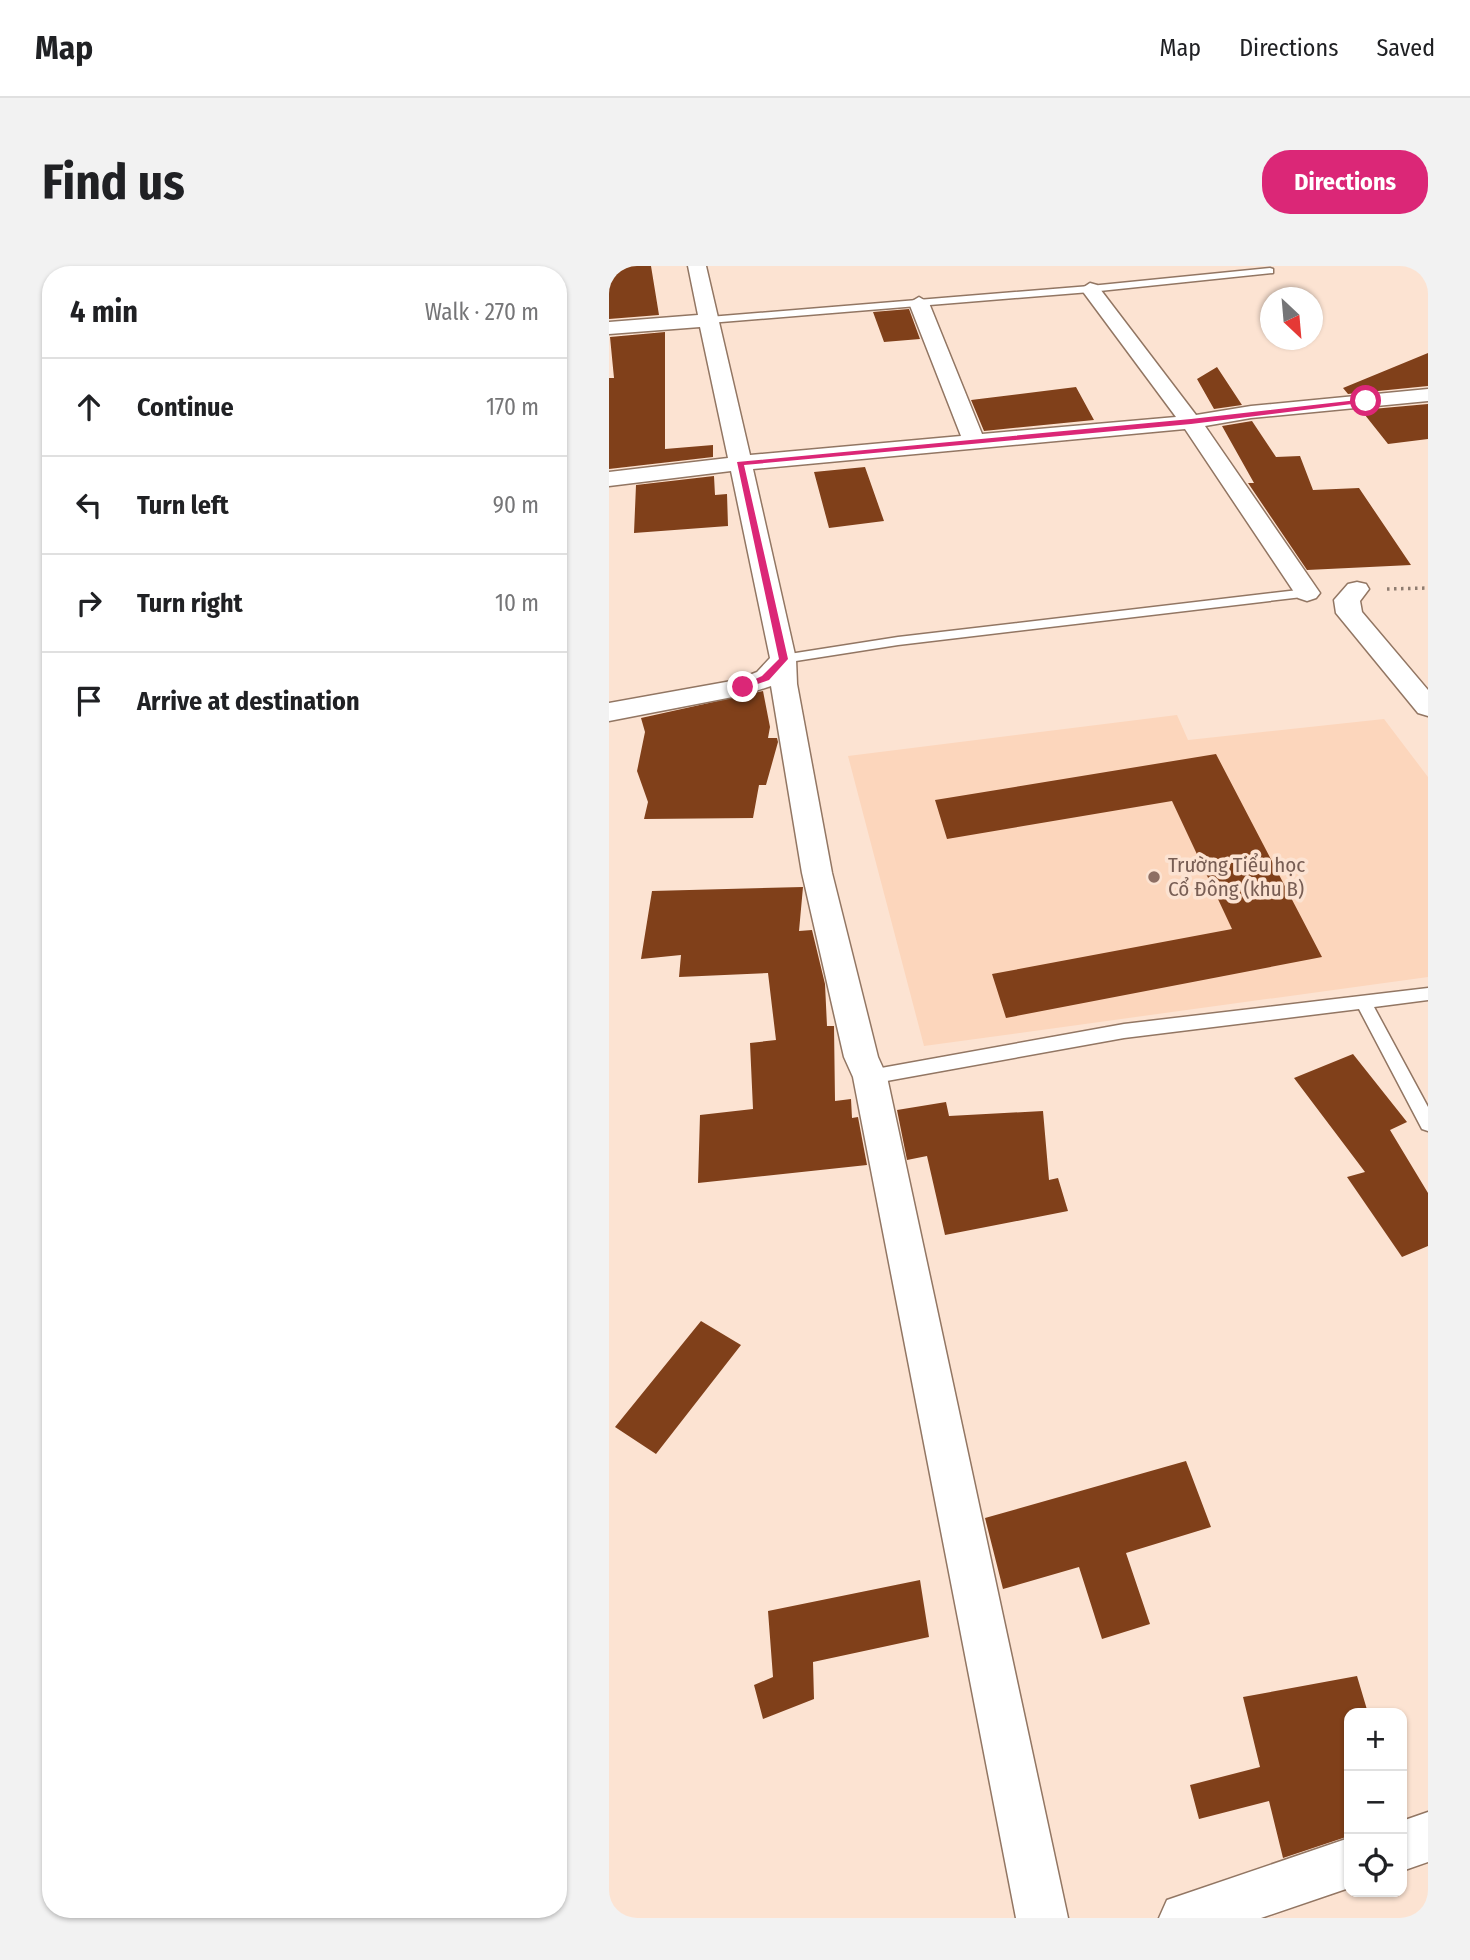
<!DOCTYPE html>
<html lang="en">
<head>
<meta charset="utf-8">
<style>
	:root { --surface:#fff; --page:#f2f2f2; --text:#202124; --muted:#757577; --line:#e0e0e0; --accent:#db2777 }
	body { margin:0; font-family:"Fira Sans Condensed",sans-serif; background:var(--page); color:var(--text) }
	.controls { position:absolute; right:21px; bottom:21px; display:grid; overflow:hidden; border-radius:14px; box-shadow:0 2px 5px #0004 }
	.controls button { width:63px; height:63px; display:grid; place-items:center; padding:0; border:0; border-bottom:2px solid var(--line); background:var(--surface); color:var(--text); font:35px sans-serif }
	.compass { position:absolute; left:651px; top:21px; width:63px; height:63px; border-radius:50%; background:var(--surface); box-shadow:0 2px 5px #0004; rotate:154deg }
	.stop { position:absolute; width:21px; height:21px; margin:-16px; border:5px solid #db2777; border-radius:50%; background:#fff }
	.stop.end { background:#db2777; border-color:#fff; box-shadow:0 2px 7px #0008 }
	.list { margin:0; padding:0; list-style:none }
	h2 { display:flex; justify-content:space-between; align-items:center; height:91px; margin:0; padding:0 28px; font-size:30px }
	h2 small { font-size:23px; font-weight:400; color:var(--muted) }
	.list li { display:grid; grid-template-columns:46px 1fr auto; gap:21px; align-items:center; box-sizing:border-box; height:98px; padding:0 28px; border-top:2px solid var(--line) }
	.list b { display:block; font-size:26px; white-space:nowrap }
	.list em { font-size:23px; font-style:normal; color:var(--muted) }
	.icon { flex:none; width:38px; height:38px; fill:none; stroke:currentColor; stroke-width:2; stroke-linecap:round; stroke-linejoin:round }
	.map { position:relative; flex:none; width:819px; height:1652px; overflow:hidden; border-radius:28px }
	header { display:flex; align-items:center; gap:42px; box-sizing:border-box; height:98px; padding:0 35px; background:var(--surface); border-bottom:2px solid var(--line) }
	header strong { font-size:33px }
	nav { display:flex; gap:38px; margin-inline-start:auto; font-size:24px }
	.intro { display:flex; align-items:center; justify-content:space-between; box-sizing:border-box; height:168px; padding:0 42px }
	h1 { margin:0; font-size:49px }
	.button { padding:18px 32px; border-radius:28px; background:var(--accent); color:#fff; font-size:24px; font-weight:700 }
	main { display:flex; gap:42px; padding:0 42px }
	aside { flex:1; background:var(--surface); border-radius:28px; box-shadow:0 2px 5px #0004 }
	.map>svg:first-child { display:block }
	.built { fill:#fcd6bc }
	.building { fill:#80401a }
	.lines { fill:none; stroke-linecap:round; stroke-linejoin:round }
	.service-casing { stroke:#927663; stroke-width:3 }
	.minor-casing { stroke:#927663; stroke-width:3 }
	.path { stroke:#8e7c70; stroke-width:3.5; stroke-dasharray:2.5 4.5; stroke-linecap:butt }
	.service { fill:#fff; fill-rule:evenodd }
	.minor { fill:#fff; fill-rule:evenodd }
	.route { fill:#db2777 }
	.education-dot { fill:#8d6e63; stroke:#fce3d2; stroke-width:2.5 }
	.labels { text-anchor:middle; stroke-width:7; stroke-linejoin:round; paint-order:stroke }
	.education-label { font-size:21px; fill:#785e54; stroke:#fce3d2; text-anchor:start }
</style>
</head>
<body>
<header>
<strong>Map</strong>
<nav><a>Map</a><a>Directions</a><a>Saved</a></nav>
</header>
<div class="intro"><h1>Find us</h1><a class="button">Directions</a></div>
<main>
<aside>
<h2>4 min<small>Walk · 270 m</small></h2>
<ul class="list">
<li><svg class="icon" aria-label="ahead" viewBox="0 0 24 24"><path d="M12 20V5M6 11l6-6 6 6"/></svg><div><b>Continue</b></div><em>170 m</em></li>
<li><svg class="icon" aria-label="left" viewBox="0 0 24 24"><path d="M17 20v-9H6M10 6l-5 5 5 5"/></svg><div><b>Turn left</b></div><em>90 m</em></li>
<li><svg class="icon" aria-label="right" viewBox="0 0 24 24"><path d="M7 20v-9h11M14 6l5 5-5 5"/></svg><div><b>Turn right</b></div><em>10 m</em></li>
<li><svg class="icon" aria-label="arrive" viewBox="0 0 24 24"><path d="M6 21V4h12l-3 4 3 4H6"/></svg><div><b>Arrive at destination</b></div></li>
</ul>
</aside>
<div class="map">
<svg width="819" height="1652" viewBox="0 0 819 1652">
	<rect width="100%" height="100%" fill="#fce3d2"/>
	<!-- built -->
	<path class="built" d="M568,449L579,474L775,453L819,511V711L315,780L239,490Z"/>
	<!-- building -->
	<path class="building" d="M0,0H42L50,49L0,53Z
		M300,43L311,73L275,76L264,46Z
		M56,66V183L104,179V191L0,203V112H5L1,71Z
		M819,87V120L739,128L734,122Z
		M608,101L633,139L605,143L588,113Z
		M467,121L485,154L375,165L362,134Z
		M819,138V173L779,178L752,144Z
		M643,155L667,191L691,190L704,224L750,222L802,299L698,304L639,217H645L613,160Z
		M256,201L275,255L220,262L205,206Z
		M105,210L106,229L118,228L119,260L25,267L27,219Z
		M154,425L161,461L159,472H168L169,476L157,519H150L144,552L35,553L39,536L28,505L36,466L32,452Z
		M607,488L713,691L397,752L383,708L623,663L563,535L338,573L326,534Z
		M194,621L190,665L203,664L216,718L218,760H225L226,835L242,833L243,852L249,851L258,899L89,917L91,849L144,843L141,777L167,774L159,707L70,711L72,689L32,693L43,625Z
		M744,788L798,856L781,864L819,927V980L793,991L738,911L756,906L685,812Z
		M337,836L340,850L434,845L440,914L449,912L459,945L336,969L318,890L298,894L288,844Z
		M92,1055L132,1079L47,1188L6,1161Z
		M577,1195L602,1261L517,1287L541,1358L493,1373L470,1301L394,1323L376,1252Z
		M311,1314L320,1371L204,1396L205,1433L154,1453L145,1419L164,1411L159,1345Z
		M748,1410L759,1447H740V1570L674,1592L660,1535L590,1553L581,1519L651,1501L634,1431Z"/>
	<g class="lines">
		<defs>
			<path id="service" d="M661,2L664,3V7L481,26L100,57L95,54L100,51L481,20Z
				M698,323L702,324V330L289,379L174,397L167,393L174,389L289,371Z
				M819,722V734L765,741L819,841V865L813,863L750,743L515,772L261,818L255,816L252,811L255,806L261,804L515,758Z"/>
			<path id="minor" d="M79,0H97L141,189L352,170L300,37L310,31L320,37L373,168L567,151L472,23L481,17L488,19L587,149L642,140L819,123V135L642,152L596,160L711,327L707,332L698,335L689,332L576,163L144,203L187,393L188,418L223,607L269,791L278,811L459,1652H407L244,811L235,791L193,607L162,420L134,429L0,455V437L128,414L148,406L161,392L122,205L0,220V206L119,192L91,61L0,68V56L89,49Z
				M748,316L757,318L760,323L751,335L753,346L819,424V450L809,447L727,347L725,334L739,318Z
				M819,1546V1596L793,1605V1555Z
				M740,1572V1622L652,1652H550L558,1634Z"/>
		</defs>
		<!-- service casing -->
		<use href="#service" class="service-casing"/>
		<!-- minor casing -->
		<use href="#minor" class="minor-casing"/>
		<!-- path -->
		<path class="path" d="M778,323L819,322"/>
		<!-- service -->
		<use href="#service" class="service"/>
		<!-- minor -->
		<use href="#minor" class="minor"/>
	</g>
	<!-- route -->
	<path class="route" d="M757,133L759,136L582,158L135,199L179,393L160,414L134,423L129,421L153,410L170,393L128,196L582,153Z"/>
	<!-- markers -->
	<circle class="education-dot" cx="545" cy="611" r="7"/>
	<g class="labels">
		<!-- education labels -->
		<g class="education-label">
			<text x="559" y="606">Trường Tiểu học<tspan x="559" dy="24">Cổ Đông (khu B)</tspan></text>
		</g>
	</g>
</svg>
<div class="controls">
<button>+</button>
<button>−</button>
<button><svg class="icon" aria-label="locate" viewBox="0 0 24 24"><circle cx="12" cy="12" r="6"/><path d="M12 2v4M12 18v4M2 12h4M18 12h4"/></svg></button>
</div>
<svg class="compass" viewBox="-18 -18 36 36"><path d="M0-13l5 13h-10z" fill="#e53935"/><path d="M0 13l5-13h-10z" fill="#757577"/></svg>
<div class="stop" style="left:757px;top:135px"></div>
<div class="stop end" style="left:134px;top:421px"></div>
</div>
</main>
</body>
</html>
